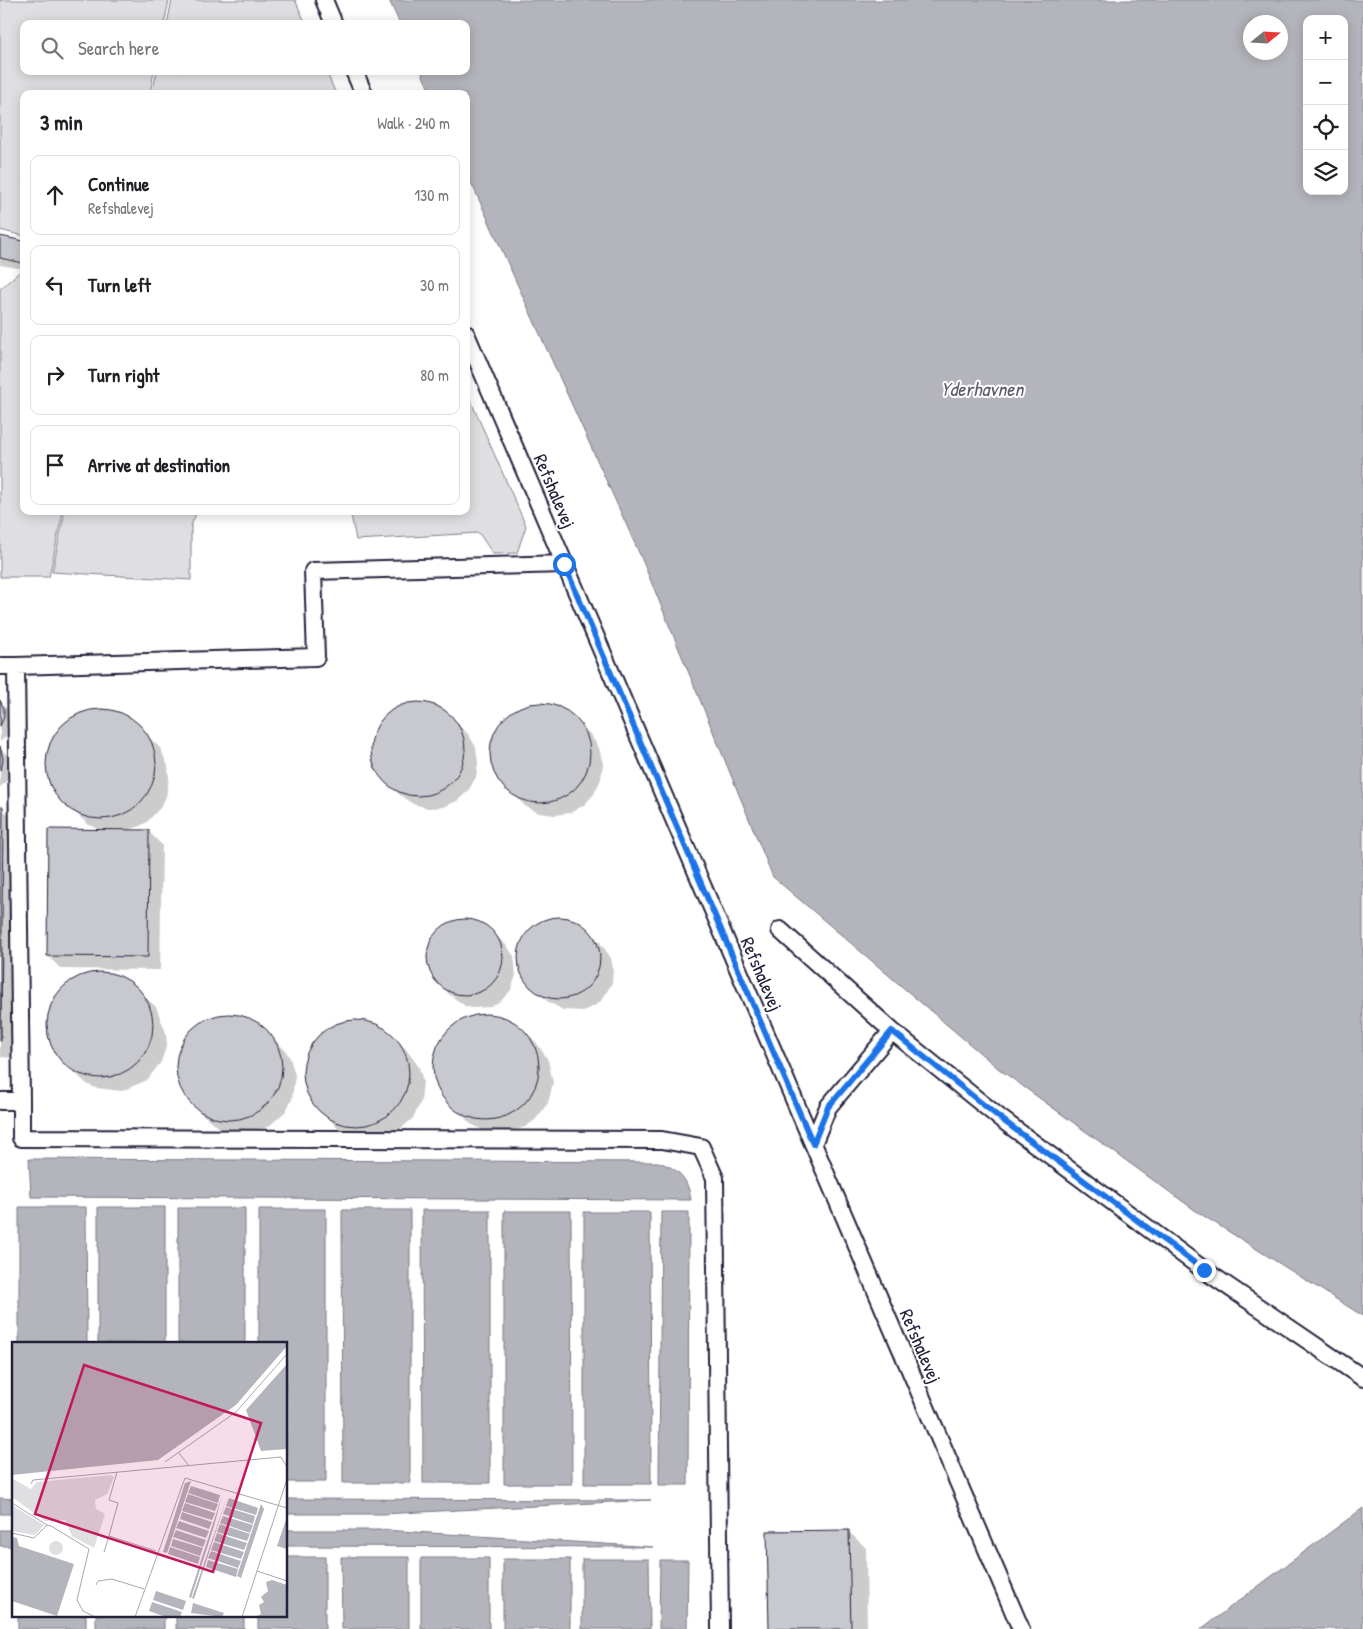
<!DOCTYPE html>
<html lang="en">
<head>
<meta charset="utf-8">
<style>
	:root { --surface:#fff; --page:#f2f2f2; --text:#202124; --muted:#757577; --line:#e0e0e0 }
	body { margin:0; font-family:"Patrick Hand",sans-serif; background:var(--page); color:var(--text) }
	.controls { position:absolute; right:15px; top:15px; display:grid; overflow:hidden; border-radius:10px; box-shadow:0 2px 12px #0003 }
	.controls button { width:45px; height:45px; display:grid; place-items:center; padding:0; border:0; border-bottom:1px solid var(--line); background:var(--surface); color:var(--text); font:25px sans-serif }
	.compass { position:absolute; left:1243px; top:15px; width:45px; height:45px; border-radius:50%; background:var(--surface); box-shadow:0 2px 12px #0003; rotate:72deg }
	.stop { position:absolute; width:15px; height:15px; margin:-11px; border:4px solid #1a73e8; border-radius:50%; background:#fff }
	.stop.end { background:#1a73e8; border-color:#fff; box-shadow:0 1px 5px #0008 }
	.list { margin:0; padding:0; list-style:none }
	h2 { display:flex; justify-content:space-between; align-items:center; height:65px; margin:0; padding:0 20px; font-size:21px }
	h2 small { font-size:16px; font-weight:400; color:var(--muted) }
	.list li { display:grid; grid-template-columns:32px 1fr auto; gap:15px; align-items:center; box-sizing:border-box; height:80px; margin:0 10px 10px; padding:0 10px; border:1px solid var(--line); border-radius:10px }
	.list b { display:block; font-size:19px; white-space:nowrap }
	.list p { margin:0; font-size:16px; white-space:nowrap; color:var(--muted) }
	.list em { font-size:16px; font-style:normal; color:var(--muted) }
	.icon { flex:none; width:28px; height:28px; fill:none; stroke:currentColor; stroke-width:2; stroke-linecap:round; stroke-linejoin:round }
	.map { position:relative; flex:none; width:1363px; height:1629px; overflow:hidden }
	.search { position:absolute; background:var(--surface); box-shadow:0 2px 12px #0003; left:20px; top:20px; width:450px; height:55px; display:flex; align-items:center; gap:12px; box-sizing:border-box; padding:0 18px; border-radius:10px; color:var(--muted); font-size:19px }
	.panel { position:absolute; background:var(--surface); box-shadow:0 2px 12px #0003; left:20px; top:90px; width:450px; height:425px; border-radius:10px }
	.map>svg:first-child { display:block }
	.green { fill:#dfdfe2; stroke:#80808e }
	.water { fill:#b4b4bc; stroke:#7a7a88; fill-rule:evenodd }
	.shadow { fill:#0003 }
	.building { fill:#c8c8cf; stroke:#22223b }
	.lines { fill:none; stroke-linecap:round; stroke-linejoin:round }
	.lane-casing { stroke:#22223b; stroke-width:20 }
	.lane { stroke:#fff; stroke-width:16 }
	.route { stroke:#1a73e8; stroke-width:6 }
	.labels { text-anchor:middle; stroke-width:4; stroke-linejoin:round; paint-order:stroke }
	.street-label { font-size:19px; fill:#22223b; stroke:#fff }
	.water-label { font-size:20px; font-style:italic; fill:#5c5c6f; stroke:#fff }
	.inset-road { fill:none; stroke:#a7a7b1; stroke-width:1 }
	.view { fill:#c2185b; fill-opacity:0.15; stroke:#c2185b; stroke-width:2.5 }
	.inset-edge { fill:none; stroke:#22223b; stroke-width:2.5 }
</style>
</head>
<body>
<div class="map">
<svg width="1363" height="1629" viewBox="0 0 1363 1629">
	<rect width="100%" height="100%" fill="#fff"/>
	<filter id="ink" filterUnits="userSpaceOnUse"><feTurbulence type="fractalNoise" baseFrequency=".02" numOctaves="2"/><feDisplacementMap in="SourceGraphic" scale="10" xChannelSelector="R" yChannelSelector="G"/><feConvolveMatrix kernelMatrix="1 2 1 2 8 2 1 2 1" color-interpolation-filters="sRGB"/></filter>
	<g filter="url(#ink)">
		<!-- green -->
		<path class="green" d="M0,0H169L164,24H24V71H154L150,94H24V236L0,230Z
			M172,0H295L306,24H167Z
			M157,71H326L336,94H152Z
			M24,268V511H63L49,577H0V289Z
			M466,390L526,526L517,553L493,554L479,533L356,540L351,515L349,511H466Z
			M65,511H197L191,526V580L52,572Z"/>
		<!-- water -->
		<path class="water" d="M389,0H1363V1316L1196,1211L999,1069L773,877L641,557L466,171V94H431L421,71H466V24H400ZM1307,19H1344V191H1307ZM1250,22H1280V52H1250Z
			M29,1159L658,1162C679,1169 688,1178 691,1200L31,1197Z
			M19,1207H86L87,1343H19Z
			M165,1207V1343H98V1207Z
			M178,1208H245V1343H178Z
			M259,1209H326V1482H286V1343H259Z
			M342,1210H410V1483H343Z
			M422,1210H490V1483H423Z
			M504,1211H571L572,1484H504Z
			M584,1212H650L651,1484H584Z
			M661,1212H689L688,1485H659Z
			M0,1498L14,1499V1514H0Z
			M286,1499L651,1500L382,1514H286Z
			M1363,1508V1629H1201Z
			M0,1530H14V1546H0Z
			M286,1530H383L653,1547L286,1546Z
			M286,1557H325V1629H258V1615H286Z
			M341,1557H409V1629H342Z
			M421,1558H489V1629H421Z
			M503,1559H570V1629H503Z
			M582,1559H649L650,1629H582Z
			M660,1560H688L687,1629H659Z
			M18,1615H86V1629H18Z
			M96,1615H164V1629H96Z
			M176,1615H244V1629H176Z"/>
		<!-- shadow -->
		<path class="shadow" d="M0,237L24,242V269L0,265Z
			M0,702L10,712V733L0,742Z
			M415,703L430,704L443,710L468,734L476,747L478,763L476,777L468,791L457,801L443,807L428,808L413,804L400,795L386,782L377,769L373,755V740L378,726L388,714L400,706Z
			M531,704H548L563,710L590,734L599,748L603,764L601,779L594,794L584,805L570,813L555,815L539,813L525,806L501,781L493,766L491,750L495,734L503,720L516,710Z
			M93,710H109L127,716L160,748L168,766L169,778L166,797L160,808L147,822L138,827L126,830L148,831L162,845L160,970L61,969L48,956L103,831L89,825L58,797L53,789L47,771L51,743L67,721L76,716Z
			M0,748L8,756L12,768L11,775L5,783L0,787Z
			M0,809H2L20,826L18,1058L0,1057Z
			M559,918L573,920L585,927L599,941L611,958L613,969L612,983L602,1000L596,1005L583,1011L563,1010L547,1001L527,981L521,968L519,959L522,945L529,931L534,926L547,920Z
			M459,920H472L484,925L506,945L514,956L516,975L511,990L501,1001L490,1007L472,1008L465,1006L449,994L436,980L429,969L428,959L429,946L436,933L449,923Z
			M106,972L123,977L156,1007L166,1033L167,1044L161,1062L147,1080L122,1091L96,1088L87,1084L59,1058L49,1037L47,1025L50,1006L65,985L72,980L90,973Z
			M227,1015L251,1020L271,1036L285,1050L290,1058L295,1075L292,1099L286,1111L268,1127L243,1134L221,1129L203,1115L189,1101L178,1079V1055L187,1036L203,1022Z
			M489,1015L509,1020L522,1029L536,1042L548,1060L553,1083L548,1103L535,1120L525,1127L508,1132L485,1131L471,1124L443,1096L435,1076L436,1053L443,1037L462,1020L471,1017Z
			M348,1021L375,1024L391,1034L405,1048L419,1067L423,1082L421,1101L413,1118L395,1134L341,1131L311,1100L306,1090L303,1072L307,1055L322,1033L331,1027Z
			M848,1531L866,1548L867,1629H770Z"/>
		<!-- building -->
		<path class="building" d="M0,236L24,241L23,263L0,258Z
			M0,700L4,709V717L0,726Z
			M371 749a47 47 0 1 1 94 0a47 47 0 1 1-94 0Z
			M490 753a50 50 0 1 1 100 0a50 50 0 1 1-100 0Z
			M46 764a55 55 0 1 1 110 0a55 55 0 1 1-110 0Z
			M0,746L3,759L2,766L0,770Z
			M0,807H3L1,1041H0Z
			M48,829L149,830L148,957L47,956Z
			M518 958a41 41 0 1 1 82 0a41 41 0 1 1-82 0Z
			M427 957a38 38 0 1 1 76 0a38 38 0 1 1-76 0Z
			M47 1025a53 53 0 1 1 106 0a53 53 0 1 1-106 0Z
			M433 1067a53 53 0 1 1 106 0a53 53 0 1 1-106 0Z
			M176 1067a53 53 0 1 1 106 0a53 53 0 1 1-106 0Z
			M303 1073a53 53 0 1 1 106 0a53 53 0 1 1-106 0Z
			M849,1530L851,1629H769L767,1531Z"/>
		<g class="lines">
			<defs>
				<path id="lane" d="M324,0L334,24
					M354,71L364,94
					M466,334L1021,1629
					M0,666H16L21,1101
					M16,666L316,657L313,571L564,564
					M780,930L892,1031L1000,1118L1204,1270L1363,1378
					M0,1101H21V1138L662,1140L701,1147L715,1178L720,1629
					M813,1144L828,1107L892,1031"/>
			</defs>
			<!-- lane casing -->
			<use href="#lane" class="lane-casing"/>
			<!-- lane -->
			<use href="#lane" class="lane"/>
		</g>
	</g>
	<g class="lines" filter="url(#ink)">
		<!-- route -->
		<path class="route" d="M564,564L813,1144L828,1107L892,1031L1000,1118L1204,1270"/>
	</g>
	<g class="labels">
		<!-- street labels -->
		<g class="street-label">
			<text transform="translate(555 491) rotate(67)" y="7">Refshalevej</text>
			<text transform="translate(762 974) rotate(67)" y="7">Refshalevej</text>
			<text transform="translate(921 1346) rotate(67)" y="7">Refshalevej</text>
		</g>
		<!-- water labels -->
		<g class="water-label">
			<text x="982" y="396">Yderhavnen</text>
		</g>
	</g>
	<!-- overview -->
	<g transform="translate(12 1342)">
		<rect width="275" height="275" fill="#fff"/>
		<path d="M99,133L102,135L95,152L83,158L84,167L93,172L82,206L60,194L53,178L33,179L0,155L1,137L19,147L25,140ZM0,163L32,183L23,193L0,189ZM37 206a7 7 0 1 1 14 0a7 7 0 1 1-14 0Z" fill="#dfdfe2"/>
		<path d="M0,0H275V4L224,63L146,118L0,133ZM275,22V107L249,109L234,68ZM179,139L155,211L151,210L173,141ZM179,144L208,153L206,161L176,151ZM176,152L206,162L203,169L173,160ZM210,154L202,184L179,256L177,255ZM215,155L182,257L180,256ZM217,156L246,166L244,173L214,164ZM173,161L203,171L200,178L170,169ZM249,162L252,167L229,236L225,234ZM214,165L243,174L241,182L211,172ZM170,170L200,180L197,187L168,177ZM211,174L241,183L238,191L208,181ZM275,175V207L265,204ZM167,179L197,189L194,196L164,186ZM208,182L238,192L235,199L205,190ZM164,188L194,198L191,205L161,195ZM205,191L235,201L232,208L202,199ZM0,195L5,196L7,204L62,222L45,274L0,259ZM161,197L191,206L188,214L159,204ZM202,200L232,210L229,217L199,208ZM158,205L188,215L186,222L156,212ZM199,209L229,219L226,226L196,216ZM196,218L226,227L224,235L194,225ZM260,238L275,243V275H243L249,272L247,263L252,260L249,255L256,249L254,240ZM144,249L174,259L171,268L141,258ZM140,260L170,270L168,275H154L137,269ZM181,261L212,271L210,275L179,271Z" fill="#b4b4bc"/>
		<path class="inset-road" d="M167,111L177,124M153,120L224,70L275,12M19,142L21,138L269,115L275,125M0,161L35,183M0,191L22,196L35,183L39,184L77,207L65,258L71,269L83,275M97,194L106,161L97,158L105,130M92,210L97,194L144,209M245,229L275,239M84,243L86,239L100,237L132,247M123,275L173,136L275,166M230,275L275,137"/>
		<path class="view" d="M72,23L249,81L201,230L23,172Z"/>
		<rect width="275" height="275" class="inset-edge"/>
	</g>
</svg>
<div class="controls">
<button>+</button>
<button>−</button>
<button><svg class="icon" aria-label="locate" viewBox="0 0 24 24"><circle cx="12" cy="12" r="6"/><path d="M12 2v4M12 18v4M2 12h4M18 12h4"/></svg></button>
<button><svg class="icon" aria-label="layers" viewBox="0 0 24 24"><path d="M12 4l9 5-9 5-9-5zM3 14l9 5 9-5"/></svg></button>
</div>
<svg class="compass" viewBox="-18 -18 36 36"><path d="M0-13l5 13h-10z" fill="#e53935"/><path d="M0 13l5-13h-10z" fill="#757577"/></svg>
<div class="stop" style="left:564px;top:564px"></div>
<div class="stop end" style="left:1204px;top:1270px"></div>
<div class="search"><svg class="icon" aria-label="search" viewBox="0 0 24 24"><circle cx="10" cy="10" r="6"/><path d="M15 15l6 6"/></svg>Search here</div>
<section class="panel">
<h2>3 min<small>Walk · 240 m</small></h2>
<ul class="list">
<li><svg class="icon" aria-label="ahead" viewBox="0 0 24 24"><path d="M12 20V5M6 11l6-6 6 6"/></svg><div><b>Continue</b><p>Refshalevej</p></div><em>130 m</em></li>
<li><svg class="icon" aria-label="left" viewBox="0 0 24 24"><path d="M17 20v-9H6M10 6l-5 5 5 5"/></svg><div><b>Turn left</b></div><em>30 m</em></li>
<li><svg class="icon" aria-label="right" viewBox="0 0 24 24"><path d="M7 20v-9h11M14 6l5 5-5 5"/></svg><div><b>Turn right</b></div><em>80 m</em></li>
<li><svg class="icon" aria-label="arrive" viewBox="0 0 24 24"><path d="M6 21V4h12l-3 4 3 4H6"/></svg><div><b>Arrive at destination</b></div></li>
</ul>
</section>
</div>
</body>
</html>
